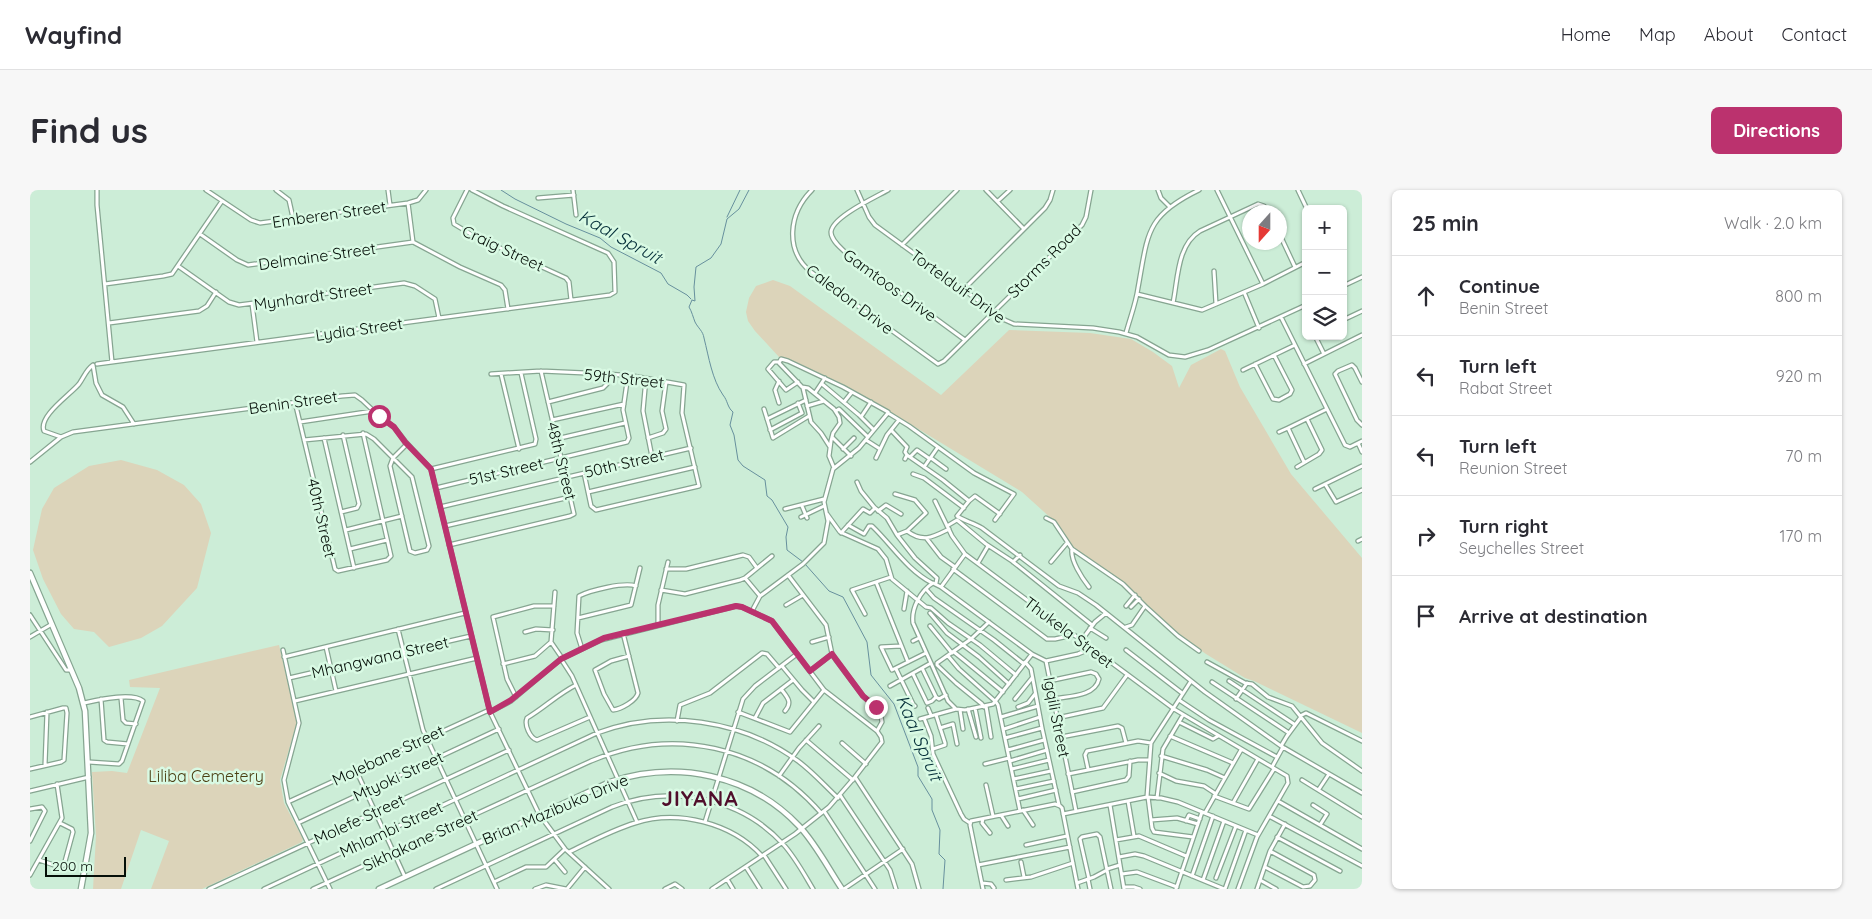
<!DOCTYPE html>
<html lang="en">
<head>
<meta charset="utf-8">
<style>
	:root { --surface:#fff; --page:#f7f7f7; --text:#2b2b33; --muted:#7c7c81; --line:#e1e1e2; --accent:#bb326e }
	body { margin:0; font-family:Quicksand,sans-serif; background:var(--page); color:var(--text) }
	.controls { position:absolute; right:15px; top:15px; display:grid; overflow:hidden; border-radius:8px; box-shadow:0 1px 4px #0004 }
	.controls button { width:45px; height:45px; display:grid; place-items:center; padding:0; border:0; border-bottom:1px solid var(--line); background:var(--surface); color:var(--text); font:25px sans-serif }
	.compass { position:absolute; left:1212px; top:15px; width:45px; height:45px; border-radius:50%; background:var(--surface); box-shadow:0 1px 4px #0004; rotate:201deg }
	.scale { position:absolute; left:15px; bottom:12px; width:81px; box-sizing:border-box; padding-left:5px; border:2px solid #050f08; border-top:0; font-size:14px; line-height:18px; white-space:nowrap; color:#050f08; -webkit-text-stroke:4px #d9fae4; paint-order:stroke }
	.stop { position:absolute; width:15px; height:15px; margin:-11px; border:4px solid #bb326e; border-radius:50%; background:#fff }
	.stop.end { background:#bb326e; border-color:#fff; box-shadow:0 1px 5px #0008 }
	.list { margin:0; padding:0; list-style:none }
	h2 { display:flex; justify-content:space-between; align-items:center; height:65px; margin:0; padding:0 20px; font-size:21px }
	h2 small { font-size:16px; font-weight:400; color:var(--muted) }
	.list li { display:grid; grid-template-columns:32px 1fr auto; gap:15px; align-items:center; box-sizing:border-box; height:80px; padding:0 20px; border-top:1px solid var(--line) }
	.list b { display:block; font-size:19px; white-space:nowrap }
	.list p { margin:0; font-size:16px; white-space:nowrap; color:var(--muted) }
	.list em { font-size:16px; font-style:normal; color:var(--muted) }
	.icon { flex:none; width:28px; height:28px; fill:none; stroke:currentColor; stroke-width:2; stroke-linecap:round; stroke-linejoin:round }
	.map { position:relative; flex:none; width:1332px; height:699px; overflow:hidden; border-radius:8px }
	header { display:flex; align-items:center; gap:30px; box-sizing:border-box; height:70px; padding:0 25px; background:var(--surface); border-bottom:1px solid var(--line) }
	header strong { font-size:24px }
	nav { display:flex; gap:28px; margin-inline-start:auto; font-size:18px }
	.intro { display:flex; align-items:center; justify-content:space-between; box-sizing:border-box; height:120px; padding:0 30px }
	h1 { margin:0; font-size:35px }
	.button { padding:12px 22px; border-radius:8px; background:var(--accent); color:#fff; font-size:18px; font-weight:700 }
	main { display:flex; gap:30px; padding:0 30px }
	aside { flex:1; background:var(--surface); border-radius:8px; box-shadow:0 1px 4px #0004 }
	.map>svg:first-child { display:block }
	.green { fill:#dcd4ba }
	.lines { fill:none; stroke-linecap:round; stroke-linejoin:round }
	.stream { stroke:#67909d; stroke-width:1 }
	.street-casing { stroke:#86a591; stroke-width:5.5 }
	.secondary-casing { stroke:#86a591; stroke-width:7 }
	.street { stroke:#fff; stroke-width:3 }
	.secondary { stroke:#fff; stroke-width:4.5 }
	.route { stroke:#bb326e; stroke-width:6 }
	.labels { text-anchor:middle; stroke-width:5; stroke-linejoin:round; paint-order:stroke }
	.street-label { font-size:16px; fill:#050f08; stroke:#d9fae4 }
	.park-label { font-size:16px; fill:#4b3e12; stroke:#d9fae4 }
	.water-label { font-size:18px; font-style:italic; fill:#052f39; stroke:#d9fae4 }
	.district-label { font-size:21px; font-weight:bold; letter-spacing:1px; fill:#500e2b; stroke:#d9fae4 }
</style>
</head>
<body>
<header>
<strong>Wayfind</strong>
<nav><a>Home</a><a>Map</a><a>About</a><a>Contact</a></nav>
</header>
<div class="intro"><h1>Find us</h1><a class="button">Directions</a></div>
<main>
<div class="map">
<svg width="1332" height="699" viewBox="0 0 1332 699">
	<rect width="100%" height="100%" fill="#ccedd7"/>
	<!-- green -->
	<path class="green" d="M743,90L760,96L911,205L979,140L1060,143L1101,149L1123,162L1142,176L1149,198L1161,175L1191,159L1195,161L1210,197L1261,284L1332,368V543L1224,491L1215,488L1176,464L1146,443L1096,394L1036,354L1023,330L992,302L880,234L831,207L749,167L725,141L718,131L716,122L719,108L726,96Z
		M91,270L127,280L154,295L171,314L181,343L167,398L132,436L111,448L79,457L64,442L44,439L31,424L13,389L3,360L12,319L24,298L59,276Z
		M249,455L267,532L250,590L254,613L273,649L272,652L172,699H121L139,651L111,640L91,699H63L66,646L62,582L82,581L97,583L130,498L100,497L99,490Z"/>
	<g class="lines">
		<!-- stream -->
		<path class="stream" d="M471,0L485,9L536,34L570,48L581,57L631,83L638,94L657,105L661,109
			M719,0L709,19L697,29L691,54L681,68L666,77L664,97L665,111L662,110L659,117C662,122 663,127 665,132C668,138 673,141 674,148C679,168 682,189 693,205C698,211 697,217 703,222L700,235L704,245L708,270L713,276L735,290L737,306L742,310L758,337L756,347L757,360L773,372
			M697,27L710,0
			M775,374L799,401L813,407L837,452L841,485L864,514L888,577V586L902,609V620L910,640L909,664L915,670L913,699"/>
		<defs>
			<path id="street" d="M67,0V15L82,172
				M176,0L221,30L230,33L378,13L388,10L396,0
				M246,0L259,10L263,28
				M358,0L360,15
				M437,0L423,28L424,34L444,46L536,88L539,92L541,110
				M543,0L546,25
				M782,0C759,23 754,60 781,82L908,174L914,171L1052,35L1056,27L1061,0
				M827,0L839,27L845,35L975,130L984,134L1063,138L1089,142L1107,147L1139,165L1155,167L1178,160L1276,115
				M858,0C846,7 802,27 801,42C801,50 810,57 815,62L935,150
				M956,0L994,39
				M1128,0L1131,8L1139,16
				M1187,0L1233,94
				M1268,0L1277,19
				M508,8L544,5
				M968,11L980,0
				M378,13L383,52
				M170,44L207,70L218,75L383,52
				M1250,45L1265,77
				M383,52L430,77L471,95L475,100L478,119
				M872,55L927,0
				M148,76L199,112L209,115L374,93L385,96L405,109L409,128
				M1184,81L1186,114
				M75,94L133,86L142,84L192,11
				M1313,96L1332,87
				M933,100L1015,18L1020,10L1023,0
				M1214,102L1229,138
				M1107,104L1172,120L1233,94L1276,72
				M1143,113C1148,89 1147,55 1170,41L1228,14L1234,16L1238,22
				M222,114L227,152
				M1251,127L1315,255L1320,257L1332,251
				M1313,130L1332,121
				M79,133L169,121L177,116L186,102
				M1096,143C1100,128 1106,113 1108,98C1118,44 1115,26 1169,0
				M1285,146L1294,164
				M749,172H744L738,179L756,200L768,192
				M67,174L580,105L585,102L584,72L578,63L473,16L442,0
				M1225,174L1243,209L1249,210L1260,204L1262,200L1244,165
				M1274,174L1332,145
				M1213,180L1265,155
				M461,184L511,181L578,184L603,186L654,195L652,223L669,296L566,320L561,316L554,283
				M471,184L489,259
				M616,188L613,221L622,267
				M1332,192L1325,178L1322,175L1308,181L1305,184L1327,230L1332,235
				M792,194L829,225L844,240
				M773,198L781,232L791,243L800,257
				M785,203L795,188
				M265,212L305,379L308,381L357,370L361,366L333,243
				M518,212L573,198L577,194L578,184
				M814,212L822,202
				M749,213L745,200L749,191
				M777,216L794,211
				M734,219L743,248L779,226
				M806,221L809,219L838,247
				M831,227L841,212
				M737,229L776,210
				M522,230L594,214
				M270,232L343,221
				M740,240L772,223L768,213
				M861,240L877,257L875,262L877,265L875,269
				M1249,242L1258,238
				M31,247L14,241C8,226 40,205 49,194C54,187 56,180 63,175L66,193L72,205L93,217L104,234
				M802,247L821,266
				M294,248L324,378
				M618,248L633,243L636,239L632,221L636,192
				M526,249L595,233
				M274,250L336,244L344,249L382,287L399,356L397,360L385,363L380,361L360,276L363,268L377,254
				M836,250L850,259
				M1328,253L1332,262
				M813,259L824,248
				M877,265L913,290L939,311L945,306L970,324
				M880,267L887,260L900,269
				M846,268L857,245L869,230
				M901,268L916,279
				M0,272L31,247L43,242L312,206L325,205L332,210L349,226L364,237L375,251L401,279L460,522L509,624L535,659L579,699
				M1274,272L1258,238L1297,219
				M894,277L908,257
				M1267,277L1289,264L1292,260L1277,229
				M804,278L799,266L801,251L803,243L810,233L809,227L804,219L778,198L772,197L749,173L751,169L758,171L813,197L858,222
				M401,279L505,254L506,249L491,183
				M883,284L894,288L934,318
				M827,292L831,301L844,317L857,328L867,345L885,368L907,388L906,393
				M1295,294L1306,312L1332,300
				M406,298L597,252L599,248L593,220L598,185
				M1285,299L1332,276
				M558,302L665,277
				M865,304L885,310L896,323L877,341L867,345
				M905,311L922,346L935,364L1144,519L1257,586L1258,593L1227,647L1208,699
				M939,311L927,326C932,330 944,333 952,338L1029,396L1048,403L1066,415L1175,502L1251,556L1332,603
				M772,316L777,328
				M410,317L661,258
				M755,319L794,309
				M848,321L856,315L871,324
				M311,322L327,318L329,314L313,245
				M797,324L810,342L848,359L856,369L862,389L896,417L901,418L918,433L950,455L986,485
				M771,327L794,316
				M1016,328L1024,332L1042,359
				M818,335L834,344L839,336H842C862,355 877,380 902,393
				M415,336L540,307
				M917,336L927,330L956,354L982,371L1062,435
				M316,340L372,326
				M877,341C893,353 903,347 919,339
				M811,343L833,319L840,323L845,318
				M897,349L911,367L925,377
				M1328,351L1332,349
				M419,355L540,326L544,324L511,181
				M320,359L357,350
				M983,372L990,365
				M1021,372L1037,353
				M948,373L958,356
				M636,379H656L713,365L719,367L727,378
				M923,379L1017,449H1025L1043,445
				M758,385L796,435L802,464L806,470L833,506L850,521L852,532L847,541
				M715,388L730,406
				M846,392L878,472
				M911,397L935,364
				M1059,397C1052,388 1040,370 1042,359L1093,394L1115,416
				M896,399L904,408L964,450L994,474
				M631,400L655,404L710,390L715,388L742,366
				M756,415L773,405
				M1096,416L1105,405
				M1101,417L1109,409
				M874,419L877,401
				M722,421L730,406L773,374L794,353L798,331L794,312L803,279L829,258L858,223L879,236L944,283L984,304L965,330
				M900,423L917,443L949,467L979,494
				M835,424L822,400L861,387
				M0,425L36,480H41
				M548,428L601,415L610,378
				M628,435V415L638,372
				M900,436L922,463
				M1096,437L1102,435L1115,416L1148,446L1169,461
				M1060,438L1076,448
				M368,439L393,540L467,699
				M495,442L506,439L523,440
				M593,443C598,463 603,483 608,503C606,511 591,519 583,520L574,504L565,480L581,471L599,466
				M0,447L22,434
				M883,451L889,448
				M1051,451L1065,432L1076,423
				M521,452L532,468
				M782,452L799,447
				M871,456L851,457L862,480L896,463
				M296,457L306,501
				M552,459L547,443L549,406C561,400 594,392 606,396
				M253,460L269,533L254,590L258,612L300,699
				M1096,460L1152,503
				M924,462L934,470L973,502
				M918,466L929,479L966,512L968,515L990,621
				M254,467L435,423
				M531,469L542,486L607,632
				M1016,471L1048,464L1062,458
				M995,472L1001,479L1012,538L1029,615
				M1177,472L1215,493L1222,494L1238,507L1262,516L1292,553L1332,581
				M473,474L505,466L521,452L525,402
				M752,476L772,500L784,512
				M892,478L906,507
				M866,479L883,514L885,516
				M780,481L802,464
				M883,484L897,513L902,511L906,507L909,509L916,505
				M259,488L441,446
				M1019,491L1061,482L1066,484L1069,489C1065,507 1038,506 1023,509
				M1199,491L1264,534
				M1182,492L1259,543
				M546,495C528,504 514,518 497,528C494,535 500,548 507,550L560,527
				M860,496L901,473
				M751,499C757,507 763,512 755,521
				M486,507L477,489L463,427L504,416H524
				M91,508L93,530L96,533L106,534
				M71,509L74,550L77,552L98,554
				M985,509L1002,488
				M1206,509L1217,493
				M1149,510L1179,530L1247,567
				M265,511L447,468
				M54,513C68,510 102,502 113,511L92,571L89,574L59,572
				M956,516L961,547
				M954,517L952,514L926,493L907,475V473L941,449L959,432
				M988,517L998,513L1005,504
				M898,518L901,525
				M945,518L951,548
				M926,519L918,511L883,433C881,419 890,401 903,393L911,397L1002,464L1016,471L1046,621
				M938,519L946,547
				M930,520L933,539
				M460,522L481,511L531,469L571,450L706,416L712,417L742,431L794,500L847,541L851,547L852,552L825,587L799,617L765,644L682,699
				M708,522L760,542L794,500
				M1270,526L1276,523L1332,551
				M0,527L33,518H36L37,523L34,570L31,572L0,579
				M971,527L1008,516
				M725,528L733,513L763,490
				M894,528L901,546L903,564L931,624L934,629L940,633
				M1027,528L1073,518L1097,485
				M890,529L926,519L935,520L963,514L1002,464
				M647,531L650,515L680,503L732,463L737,464L749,478
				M1149,532L1183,549L1188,546
				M910,538L923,534L927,554
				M974,539L1010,527
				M1140,546L1203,573
				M1031,547L1088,536L1092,538L1096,553
				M975,548L1012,538
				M776,550L823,590
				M812,553L836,574
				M1251,556L1257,546L1271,527
				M903,559L915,555V553L906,525
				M978,560L1014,550
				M1131,566L1177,580L1195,588
				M980,571L1017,560
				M955,574L979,568
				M15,575L17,522
				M1242,577L1253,557
				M982,579L1019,570
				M1058,579L1055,565L1057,561L1108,551L1121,553
				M326,580L375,687
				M1129,583L1146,591L1174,596L1186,604
				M1038,584L1108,570H1119
				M749,586L769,558L789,536
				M825,587L882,674L889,699
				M984,589L1021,581
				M1272,590L1332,627
				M956,595L963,626
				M986,599L1024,591
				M1289,599L1299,584
				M0,601L59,587
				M1042,602L1096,590L1099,586L1100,571
				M810,605L860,680L866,699
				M1184,606L1219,619L1244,579
				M1117,607L1121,553L1161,491
				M1118,607L1122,638L1124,642L1163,647
				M1127,608L1133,559L1153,525
				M988,609L1026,600
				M1098,611L1104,646
				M1248,611L1332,659
				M258,612L459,520
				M1203,613L1228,569
				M1080,615L1094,699
				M1283,615L1297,624L1290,635
				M0,619L12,617L15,621L0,651
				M993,620L1003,635
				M794,621L845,699
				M1175,623L1211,560
				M1033,624L1117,607L1131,608L1148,612L1228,645
				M971,625L978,636
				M1239,626L1332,676
				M953,629L952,633L960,643
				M1121,630L1147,628L1168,634
				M1156,631L1159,625L1170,629
				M675,632L713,509L725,496L767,464
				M268,633L469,539
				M1247,647L1310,681
				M1086,650L1109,646L1156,666
				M996,655L1037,646
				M539,662C560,652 582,640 605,633C648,619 702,633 732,666
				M734,665L756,699
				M1089,667L1105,664L1114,666L1194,699
				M9,670L30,677L34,675L43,642L42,639L30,633
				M525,670L535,682
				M991,672L994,687
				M948,675L1040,657
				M716,677L730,699
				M1235,677L1273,697L1280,696L1285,690L1284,685L1240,661
				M1077,679L1090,675
				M1092,684L1107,682L1147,697
				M0,685L32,628L27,594
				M1162,686L1183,626
				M1186,688L1206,636
				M697,689L703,699
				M1058,689L1060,699
				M1059,689L1050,649L1052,647L1067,644L1070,647L1081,699
				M976,690L1001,687L1043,673
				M1173,690L1194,631
				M1230,690L1246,699
				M464,692L496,677H516L535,659
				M952,693L961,694L964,698
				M1047,693L1064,687L1077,680
				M1094,697H1104L1110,699
				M179,699L479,560
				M234,699L567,543C633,518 712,530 768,571C783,582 795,596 808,608
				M283,699L561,571C643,536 732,555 791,623
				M406,699L582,617C641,594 710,607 753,654C765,667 774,684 783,699
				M505,699L516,695L536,699
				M537,699L555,677
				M635,699L645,694L652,699
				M814,699L873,659
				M953,699L940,635L941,631L1025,614L1030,616L1032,618L1048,699
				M1146,699L1172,622
				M1195,699L1216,640
				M1227,699L1240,661L1255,634"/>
			<path id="secondary" d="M0,383L49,498L55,521L61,643L51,699
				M349,699L580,592C646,570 720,584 769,636C786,654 798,678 812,699"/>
		</defs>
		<!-- street casing -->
		<use href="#street" class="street-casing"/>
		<!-- secondary casing -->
		<use href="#secondary" class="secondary-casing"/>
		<!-- street -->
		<use href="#street" class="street"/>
		<!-- secondary -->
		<use href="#secondary" class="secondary"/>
	</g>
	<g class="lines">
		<!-- route -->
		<path class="route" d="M349,226L364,237L375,252L401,279L460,522L481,510L531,469L574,448L706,416L712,417L742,431L780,481L802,464L833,506L846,517"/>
	</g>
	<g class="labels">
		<!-- street labels -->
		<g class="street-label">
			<text transform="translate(299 24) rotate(-8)" y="6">Emberen Street</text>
			<text transform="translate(473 58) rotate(25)" y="6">Craig Street</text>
			<text transform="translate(287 66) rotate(-8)" y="6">Delmaine Street</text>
			<text transform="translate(1014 71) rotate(-45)" y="6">Storms Road</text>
			<text transform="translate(860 95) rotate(36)" y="6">Gamtoos Drive</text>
			<text transform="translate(928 96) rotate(36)" y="6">Tortelduif Drive</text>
			<text transform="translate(283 106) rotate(-8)" y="6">Mynhardt Street</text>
			<text transform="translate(820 109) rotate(37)" y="6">Caledon Drive</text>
			<text transform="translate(329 139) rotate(-8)" y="6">Lydia Street</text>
			<text transform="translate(594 188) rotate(6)" y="6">59th Street</text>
			<text transform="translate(263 212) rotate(-8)" y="6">Benin Street</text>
			<text transform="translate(532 271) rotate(76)" y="6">48th Street</text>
			<text transform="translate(594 273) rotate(-13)" y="6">50th Street</text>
			<text transform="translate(476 281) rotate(-13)" y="6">51st Street</text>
			<text transform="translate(292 328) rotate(77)" y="6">40th Street</text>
			<text transform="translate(1039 442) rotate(37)" y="6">Thukela Street</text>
			<text transform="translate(350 467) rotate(-13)" y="6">Mhangwana Street</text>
			<text transform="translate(1027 527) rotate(79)" y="6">Igqili Street</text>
			<text transform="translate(358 565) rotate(-25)" y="6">Molebane Street</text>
			<text transform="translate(368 586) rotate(-25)" y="6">Mtyoki Street</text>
			<text transform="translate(525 619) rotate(-23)" y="6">Brian Mazibuko Drive</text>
			<text transform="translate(329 629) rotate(-25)" y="6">Molefe Street</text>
			<text transform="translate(361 639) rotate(-25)" y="6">Mhlambi Street</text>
			<text transform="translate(390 650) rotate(-25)" y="6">Sikhakane Street</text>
		</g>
		<!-- park labels -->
		<g class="park-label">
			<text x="176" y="592">Liliba Cemetery</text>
		</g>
		<!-- water labels -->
		<g class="water-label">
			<text transform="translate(590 47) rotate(29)" y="6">Kaal Spruit</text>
			<text transform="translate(889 548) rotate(67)" y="6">Kaal Spruit</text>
		</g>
		<!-- district labels -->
		<g class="district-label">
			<text x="670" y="616">JIYANA</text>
		</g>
	</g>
</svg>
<div class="controls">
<button>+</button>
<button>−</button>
<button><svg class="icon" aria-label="layers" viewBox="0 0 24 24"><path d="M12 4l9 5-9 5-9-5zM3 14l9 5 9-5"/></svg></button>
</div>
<svg class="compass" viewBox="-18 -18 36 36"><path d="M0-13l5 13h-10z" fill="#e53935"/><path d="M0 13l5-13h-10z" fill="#7c7c81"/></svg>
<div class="scale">200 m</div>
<div class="stop" style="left:349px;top:226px"></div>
<div class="stop end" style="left:846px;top:517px"></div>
</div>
<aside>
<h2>25 min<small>Walk · 2.0 km</small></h2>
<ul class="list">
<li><svg class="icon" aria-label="ahead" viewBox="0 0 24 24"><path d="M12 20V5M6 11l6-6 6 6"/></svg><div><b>Continue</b><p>Benin Street</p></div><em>800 m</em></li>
<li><svg class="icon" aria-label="left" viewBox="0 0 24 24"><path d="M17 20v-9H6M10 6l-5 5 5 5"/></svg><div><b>Turn left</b><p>Rabat Street</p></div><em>920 m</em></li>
<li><svg class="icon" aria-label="left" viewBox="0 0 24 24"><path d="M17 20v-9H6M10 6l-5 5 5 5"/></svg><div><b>Turn left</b><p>Reunion Street</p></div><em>70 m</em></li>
<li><svg class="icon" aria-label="right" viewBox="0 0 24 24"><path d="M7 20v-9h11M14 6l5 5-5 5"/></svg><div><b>Turn right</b><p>Seychelles Street</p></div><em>170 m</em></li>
<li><svg class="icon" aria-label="arrive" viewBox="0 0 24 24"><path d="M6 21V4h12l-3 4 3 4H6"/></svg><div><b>Arrive at destination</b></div></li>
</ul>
</aside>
</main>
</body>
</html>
